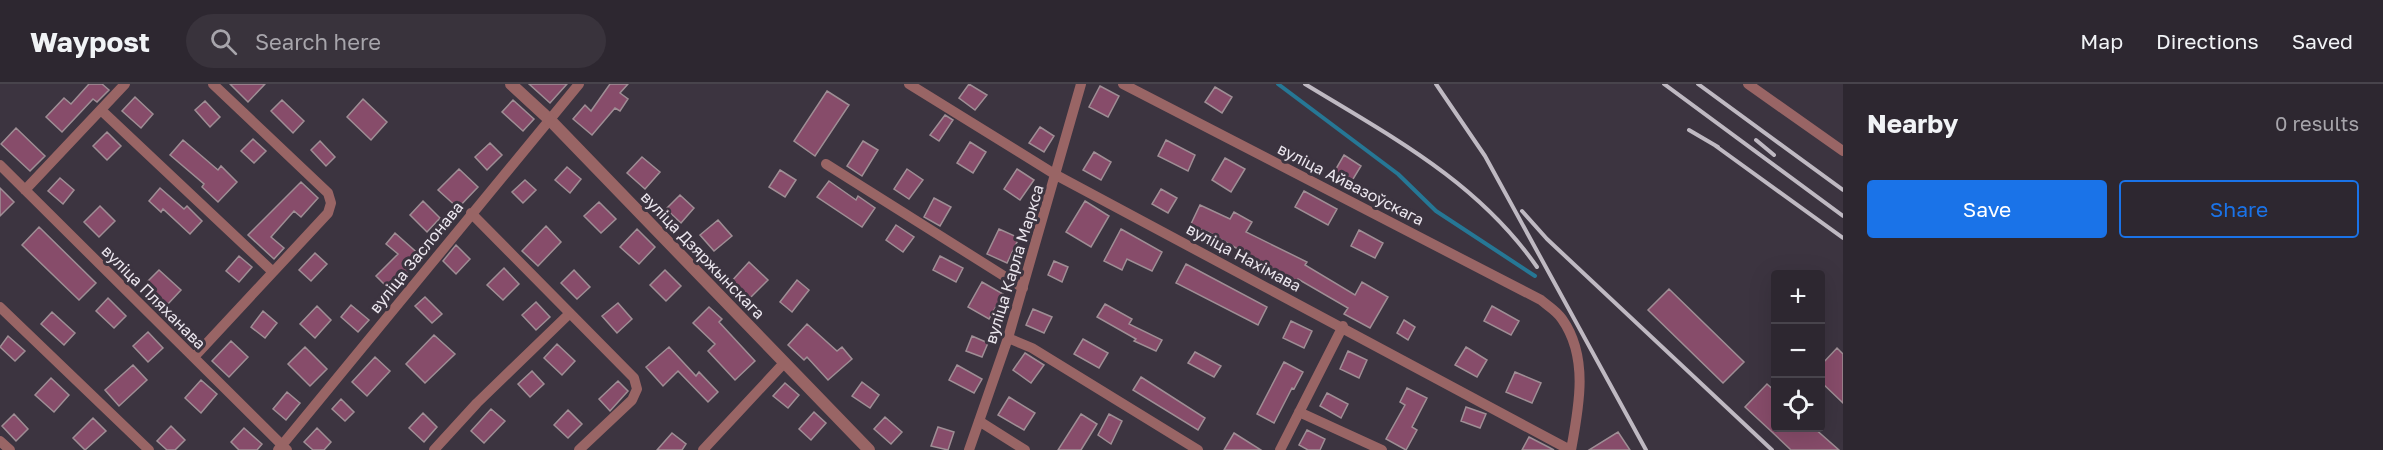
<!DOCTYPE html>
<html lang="en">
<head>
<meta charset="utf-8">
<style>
	:root { --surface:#2d2730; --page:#39333c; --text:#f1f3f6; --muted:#a7a5ab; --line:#48444c; --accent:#1a73e8 }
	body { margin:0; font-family:"Golos Text",sans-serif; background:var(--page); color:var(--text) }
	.controls { position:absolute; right:18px; bottom:18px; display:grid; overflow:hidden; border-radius:6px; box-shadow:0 6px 24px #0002 }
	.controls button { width:54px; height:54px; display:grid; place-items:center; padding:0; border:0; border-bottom:2px solid var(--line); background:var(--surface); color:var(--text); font:30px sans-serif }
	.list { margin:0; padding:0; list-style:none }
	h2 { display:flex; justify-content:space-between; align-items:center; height:78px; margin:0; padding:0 24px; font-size:26px }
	h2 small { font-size:20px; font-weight:400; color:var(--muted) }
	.actions { display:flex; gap:12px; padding:18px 24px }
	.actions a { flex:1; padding:14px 0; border:2px solid var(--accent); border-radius:6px; text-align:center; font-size:21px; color:var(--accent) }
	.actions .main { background:var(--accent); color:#fff }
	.icon { flex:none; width:33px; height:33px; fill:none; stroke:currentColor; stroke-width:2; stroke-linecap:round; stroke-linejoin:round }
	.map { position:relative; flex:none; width:1843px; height:366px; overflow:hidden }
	header { display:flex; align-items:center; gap:36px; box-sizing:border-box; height:84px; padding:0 30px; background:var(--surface); border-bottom:2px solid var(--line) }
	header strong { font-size:28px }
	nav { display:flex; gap:33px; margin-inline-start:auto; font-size:21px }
	.search { width:420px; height:54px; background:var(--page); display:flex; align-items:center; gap:15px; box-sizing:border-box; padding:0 21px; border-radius:33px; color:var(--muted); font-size:22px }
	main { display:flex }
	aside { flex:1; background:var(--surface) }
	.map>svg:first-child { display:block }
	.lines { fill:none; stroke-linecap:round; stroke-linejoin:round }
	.stream { stroke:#267795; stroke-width:4 }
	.building { fill:#874c6a; stroke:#9f8e95; stroke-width:1.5 }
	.minor { stroke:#996565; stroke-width:10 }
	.tertiary { stroke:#996565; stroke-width:12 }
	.rail { stroke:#bfb9c2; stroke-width:4 }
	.labels { text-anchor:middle; stroke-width:6; stroke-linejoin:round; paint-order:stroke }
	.street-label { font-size:16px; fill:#ebe6ee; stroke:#3c3440 }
</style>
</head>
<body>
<header>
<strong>Waypost</strong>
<div class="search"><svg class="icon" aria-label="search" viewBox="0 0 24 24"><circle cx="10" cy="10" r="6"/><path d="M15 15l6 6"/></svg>Search here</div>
<nav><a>Map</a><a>Directions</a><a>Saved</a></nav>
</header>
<main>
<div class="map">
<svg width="1843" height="366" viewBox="0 0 1843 366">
	<rect width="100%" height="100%" fill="#3c3440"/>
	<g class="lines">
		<!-- stream -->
		<path class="stream" d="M1278,0L1398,90L1436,127L1535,192"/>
	</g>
	<!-- building -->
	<path class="building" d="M89,0H102L109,6L97,18L93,15L62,48L46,33L64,14L71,20Z
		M230,0H265L248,18Z
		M529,0H567L550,19Z
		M610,0H628L620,9L628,15L620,27L615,24L592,51L573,35L585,21L591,27Z
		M969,0L987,11L975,26L959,14Z
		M1100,2L1119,12L1108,33L1089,23Z
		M1215,3L1232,13L1222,29L1205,18Z
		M827,7L849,21L815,72L794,57Z
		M135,13L153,30L141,44L122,27Z
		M363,15L387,38L371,56L347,33Z
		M282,16L304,37L293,49L271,27Z
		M513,16L534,35L523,47L502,28Z
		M205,17L220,33L210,43L195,26Z
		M945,31L953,36L939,57L930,51Z
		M1040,43L1054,52L1044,68L1029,59Z
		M16,44L45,72L30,87L1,60Z
		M107,48L121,62L107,76L93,62Z
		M253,55L266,67L254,79L241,67Z
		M183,56L218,86L221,82L237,98L218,118L202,103L204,100L170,71Z
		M1166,56L1195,71L1188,87L1158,72Z
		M320,57L335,73L326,82L311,66Z
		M863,57L878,66L862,92L847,82Z
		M970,58L986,68L973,89L957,79Z
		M490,59L502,71L487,86L475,73Z
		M1094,68L1111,78L1101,96L1083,86Z
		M1344,71L1361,82L1350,100L1333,90Z
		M642,73L660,88L645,105L627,89Z
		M1225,74L1245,85L1231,108L1212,96Z
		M567,83L581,95L570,109L555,96Z
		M459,85L478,103L458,124L438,106Z
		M907,85L923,96L909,115L894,105Z
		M1017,85L1034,96L1020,116L1004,105Z
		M780,86L796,96L785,113L769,103Z
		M60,94L74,106L63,120L48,107Z
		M525,96L536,106L523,119L512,108Z
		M829,97L856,116L858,112L875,124L862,143L817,113Z
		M301,98L318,114L301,133L294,127L271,153L284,164L274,175L248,151Z
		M0,104L14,118L0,132Z
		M160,104L184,125L187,122L202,137L190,150L163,125L161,128L149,117Z
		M1161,105L1177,114L1168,129L1152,120Z
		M1304,107L1337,125L1328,141L1295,123Z
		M680,111L694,124L681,139L666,125Z
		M934,114L951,123L940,142L924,133Z
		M423,117L440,134L427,148L410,131Z
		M1085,117L1109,132L1091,163L1066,148Z
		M599,118L616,135L601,149L584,132Z
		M1200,121L1230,135L1234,128L1252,138L1246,148L1307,178L1305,181L1355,211L1362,198L1388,213L1370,244L1344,230L1348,224L1298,195L1296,198L1208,148L1190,142Z
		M100,122L115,137L99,153L84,138Z
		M718,136L732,152L714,167L700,151Z
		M896,141L914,153L903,168L886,156Z
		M546,142L561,158L538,182L522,167Z
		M39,143L96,199L79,216L22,161Z
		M637,145L655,163L639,180L620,163Z
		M999,145L1019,154L1007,179L987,170Z
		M1121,145L1162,168L1152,187L1127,175L1122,186L1104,177Z
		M1359,146L1383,159L1375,174L1351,162Z
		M395,149L422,173L390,206L376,192L398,170L386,160Z
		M456,161L470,175L456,190L443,177Z
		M315,169L327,180L311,197L299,186Z
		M239,172L252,183L239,198L226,187Z
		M940,172L963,184L956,198L933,186Z
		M1054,177L1068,183L1062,198L1048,191Z
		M749,178L768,196L748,216L730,199Z
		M1186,180L1267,223L1258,241L1176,199Z
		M504,184L519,200L503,216L487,201Z
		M159,186L181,206L167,221L145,200Z
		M574,186L590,203L577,215L561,199Z
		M665,186L681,202L666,217L650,201Z
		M797,196L809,206L792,228L780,218Z
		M982,198L1003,210L989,235L968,223Z
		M1669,205L1744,278L1723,299L1648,226Z
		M425,213L442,230L432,239L415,222Z
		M108,214L126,232L114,244L96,227Z
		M536,218L550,233L536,246L522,231Z
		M618,219L632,235L617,249L602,232Z
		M1105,220L1132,235L1129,240L1162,256L1156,267L1134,257L1136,255L1097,233Z
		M351,221L369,236L358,248L341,233Z
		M317,222L331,236L315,254L300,240Z
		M1492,222L1519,237L1511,251L1484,237Z
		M709,223L722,235L719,238L755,277L735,296L708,267L715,260L693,239Z
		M1033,225L1052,233L1044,249L1026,241Z
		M263,227L277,239L265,254L251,243Z
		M52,228L75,249L64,261L41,240Z
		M1404,236L1415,243L1408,256L1397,249Z
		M1291,237L1312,247L1304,264L1283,254Z
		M807,240L837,267L842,263L852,275L828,296L807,273L804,276L788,261Z
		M148,248L163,264L148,278L133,262Z
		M434,251L455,270L425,299L406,280Z
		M8,252L25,267L15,277L0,263Z
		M972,252L988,259L982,273L966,267Z
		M1083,255L1108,269L1099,284L1074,270Z
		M231,257L248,273L229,293L212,277Z
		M557,260L575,277L562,291L544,274Z
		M305,263L327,285L310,302L288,280Z
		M669,263L696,292L699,288L718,308L708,318L678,287L663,302L646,283Z
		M1466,263L1487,276L1477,293L1455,281Z
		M1837,264L1843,270V319L1821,298V281Z
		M1348,267L1367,276L1359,294L1340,285Z
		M1195,268L1221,282L1214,293L1188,279Z
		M1025,269L1044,281L1031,299L1013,286Z
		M375,273L390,287L367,312L352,298Z
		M1284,278L1303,288L1294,305L1292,304L1274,339L1257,330Z
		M133,281L147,296L119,322L105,306Z
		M957,281L982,295L974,309L949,296Z
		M532,287L544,300L530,313L518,300Z
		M1515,288L1541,299L1532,319L1506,308Z
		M1141,293L1205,334L1198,346L1133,306Z
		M51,294L69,311L54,328L35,311Z
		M201,296L217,310L201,329L185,314Z
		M618,297L628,307L610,327L599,315Z
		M862,298L879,311L870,324L852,312Z
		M785,299L799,311L788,324L773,312Z
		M1767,300L1776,308V344H1814L1839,366H1791L1772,348L1745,323Z
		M1407,304L1427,314L1412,343L1417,346L1406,366L1386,355L1405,321L1400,318Z
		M287,308L300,319L286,336L273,325Z
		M1327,309L1348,320L1341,334L1320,322Z
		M1009,313L1035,329L1024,346L998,331Z
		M341,315L354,328L345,337L332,325Z
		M1466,323L1486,330L1480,344L1461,337Z
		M491,325L505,337L484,359L471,347Z
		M568,326L582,340L568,354L554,341Z
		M814,328L826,339L811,356L799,345Z
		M423,329L437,343L424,358L409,344Z
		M14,330L28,345L16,357L2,342Z
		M1081,330L1097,340L1081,366H1058Z
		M1109,330L1122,337L1111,360L1098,351Z
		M885,333L902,348L891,360L874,345Z
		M93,334L106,347L85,366L73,354Z
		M171,342L185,356L175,366H167L157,357Z
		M938,343L954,348L948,366L931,362Z
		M244,344L262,360L257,366H239L231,358Z
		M317,344L331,358L324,366H313L304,358Z
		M1307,346L1325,355L1320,366H1308L1299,361Z
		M1618,348L1630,366H1589Z
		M672,349L686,360L682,366H657Z
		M1234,349L1261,366H1224Z
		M1529,353L1554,366H1522Z"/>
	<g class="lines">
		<!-- minor -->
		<path class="minor" d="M909,0L1056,91L1570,366
			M1123,0L1541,216C1548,222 1557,227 1562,235C1589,273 1579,323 1571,366
			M1748,0L1843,67
			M101,26L273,188
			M826,80L1023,204
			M0,81L287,366
			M25,106L125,0
			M471,129L634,294L637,305L632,316L579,366
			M0,223L149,366
			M1008,254L1032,264L1198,366
			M194,273L328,129L331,119L328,109L213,0
			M1299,328L1382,366
			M979,337L1025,366
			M0,357L10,366
			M278,366L579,0
			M434,366L477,319L569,230
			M703,366L784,279
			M969,366L1008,254L1081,0
			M1280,366L1343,242"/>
		<!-- tertiary -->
		<path class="tertiary" d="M511,0L550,36L869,366"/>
		<!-- rail -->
		<path class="rail" d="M1305,0C1392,53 1478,98 1537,183
			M1436,0L1485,72L1646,366
			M1664,0L1843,132
			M1698,0L1843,106
			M1689,46L1718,63
			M1756,56L1774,71
			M1713,60L1843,154
			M1522,127L1547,155L1772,366"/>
	</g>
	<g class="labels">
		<!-- street labels -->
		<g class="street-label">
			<text transform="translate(1351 100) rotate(27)" y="6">вуліца Айвазоўскага</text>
			<text transform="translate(703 171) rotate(46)" y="6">вуліца Дзяржынскага</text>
			<text transform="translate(416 173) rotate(-51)" y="6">вуліца Заслонава</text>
			<text transform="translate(1244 173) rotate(28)" y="6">вуліца Нахімава</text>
			<text transform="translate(1014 180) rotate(-73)" y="6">вуліца Карла Маркса</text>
			<text transform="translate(154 213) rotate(45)" y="6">вуліца Пляханава</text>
		</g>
	</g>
</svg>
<div class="controls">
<button>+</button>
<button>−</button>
<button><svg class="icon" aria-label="locate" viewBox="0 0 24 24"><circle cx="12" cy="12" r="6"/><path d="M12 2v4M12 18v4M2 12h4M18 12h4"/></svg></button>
</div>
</div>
<aside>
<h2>Nearby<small>0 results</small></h2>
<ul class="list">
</ul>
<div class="actions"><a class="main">Save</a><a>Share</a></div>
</aside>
</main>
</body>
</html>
